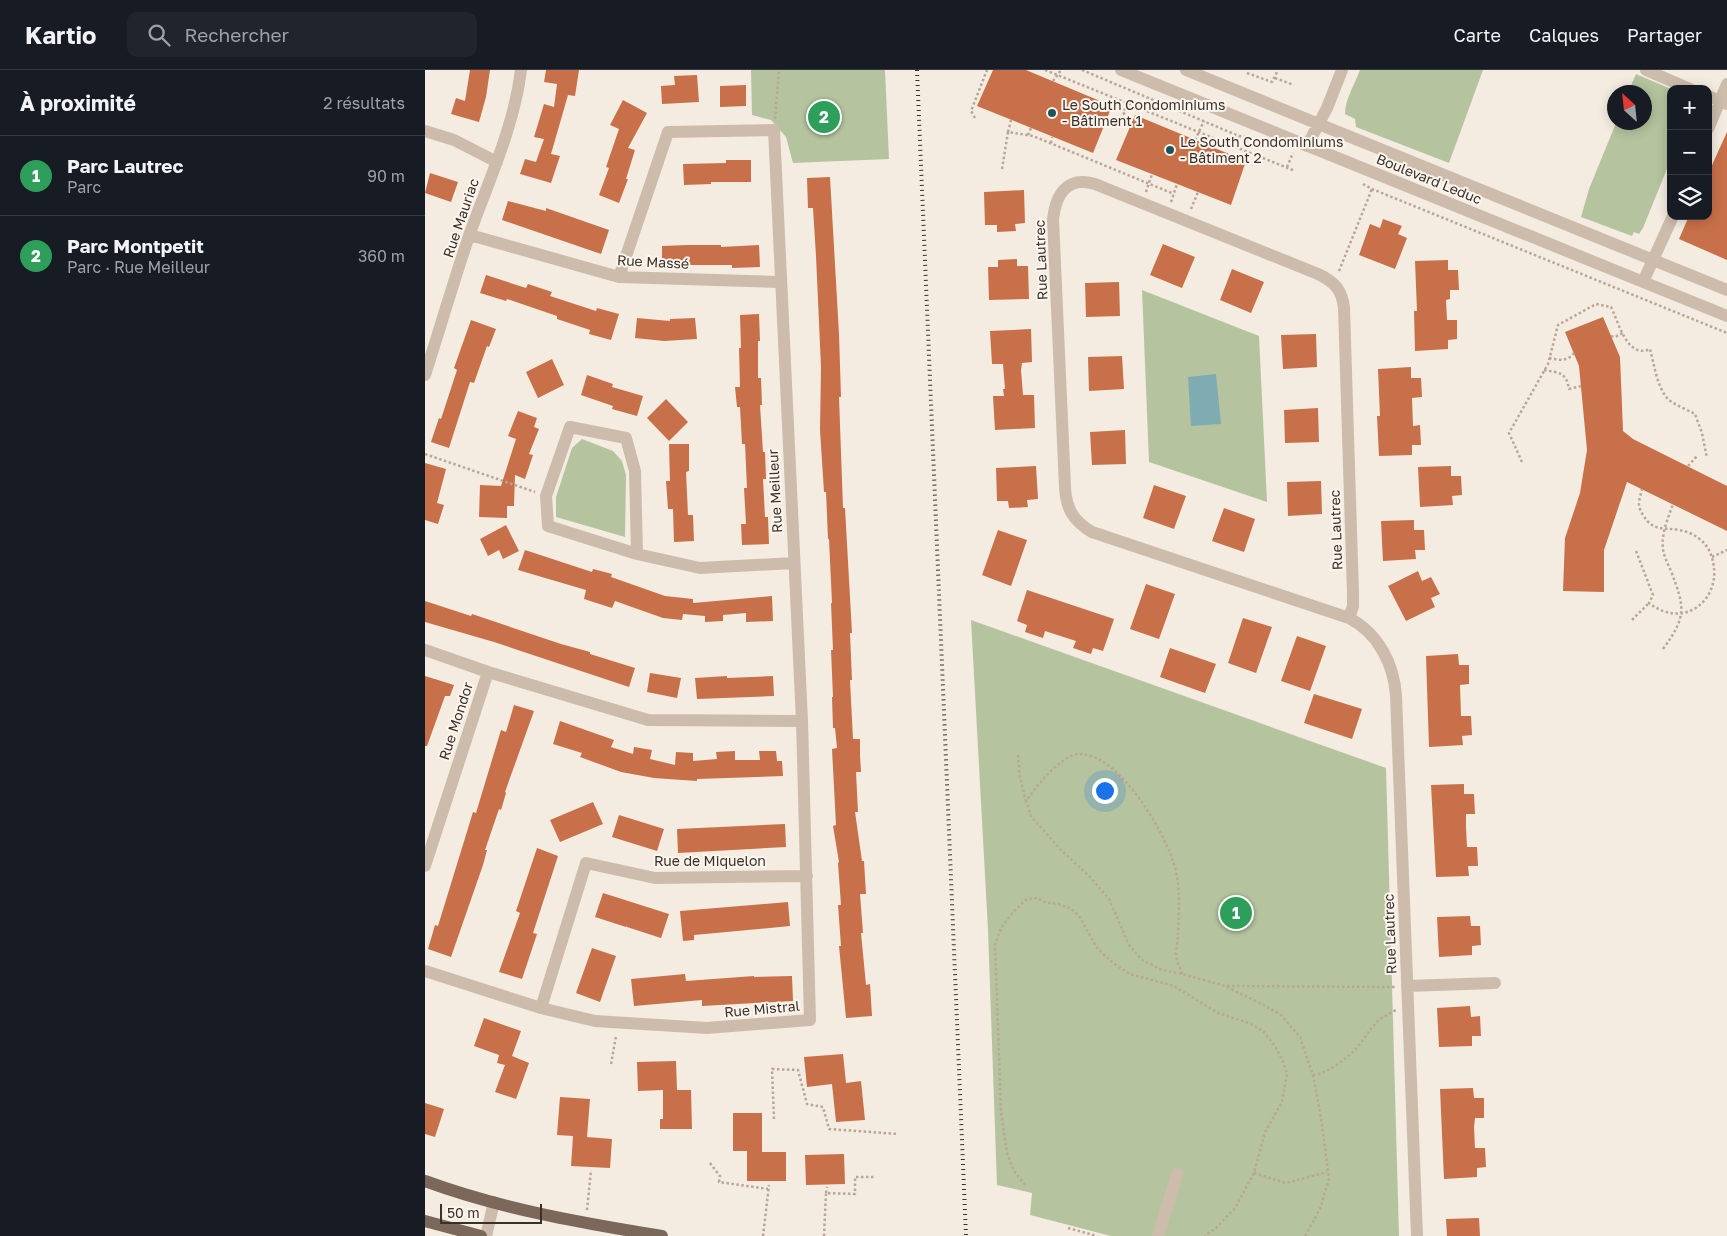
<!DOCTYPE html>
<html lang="fr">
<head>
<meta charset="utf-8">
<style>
	:root { --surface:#171b24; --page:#20242c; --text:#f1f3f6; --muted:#9ea1a6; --line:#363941; --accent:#db2777 }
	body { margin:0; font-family:"Golos Text",sans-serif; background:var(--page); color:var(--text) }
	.controls { position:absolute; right:15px; top:15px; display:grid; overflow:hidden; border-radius:10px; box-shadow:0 2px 12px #0003 }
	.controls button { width:45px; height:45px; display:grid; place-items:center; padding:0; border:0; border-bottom:1px solid var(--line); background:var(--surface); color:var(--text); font:25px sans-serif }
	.compass { position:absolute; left:1182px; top:15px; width:45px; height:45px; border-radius:50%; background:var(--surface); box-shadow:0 2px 12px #0003; rotate:333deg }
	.scale { position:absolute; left:15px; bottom:12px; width:102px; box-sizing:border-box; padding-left:5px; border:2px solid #3a302a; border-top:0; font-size:14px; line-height:18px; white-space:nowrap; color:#3a302a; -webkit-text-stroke:4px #fbf5ed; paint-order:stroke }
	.you { position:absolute; left:679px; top:720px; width:18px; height:18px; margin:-12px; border:4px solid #fff; border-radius:50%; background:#1a73e8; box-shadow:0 0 0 8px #1a73e833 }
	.badge { display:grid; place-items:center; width:32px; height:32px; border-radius:50%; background:var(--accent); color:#fff; font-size:16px; font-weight:700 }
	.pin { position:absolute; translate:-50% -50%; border:2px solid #fff; box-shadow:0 1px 5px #0006 }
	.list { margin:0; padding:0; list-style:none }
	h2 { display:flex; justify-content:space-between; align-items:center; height:65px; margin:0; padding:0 20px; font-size:21px }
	h2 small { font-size:16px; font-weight:400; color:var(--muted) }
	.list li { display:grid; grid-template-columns:32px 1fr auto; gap:15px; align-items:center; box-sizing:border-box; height:80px; padding:0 20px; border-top:1px solid var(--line) }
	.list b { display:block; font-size:19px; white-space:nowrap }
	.list p { margin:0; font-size:16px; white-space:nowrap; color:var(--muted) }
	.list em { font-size:16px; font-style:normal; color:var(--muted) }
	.icon { flex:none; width:28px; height:28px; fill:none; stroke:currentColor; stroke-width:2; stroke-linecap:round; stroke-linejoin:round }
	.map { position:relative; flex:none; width:1302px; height:1166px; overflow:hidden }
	header { display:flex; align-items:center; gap:30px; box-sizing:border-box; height:70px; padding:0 25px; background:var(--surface); border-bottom:1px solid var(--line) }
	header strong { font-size:24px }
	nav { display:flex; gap:28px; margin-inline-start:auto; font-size:18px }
	.search { width:350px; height:45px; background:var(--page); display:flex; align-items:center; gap:12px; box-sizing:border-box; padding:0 18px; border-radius:10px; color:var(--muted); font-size:19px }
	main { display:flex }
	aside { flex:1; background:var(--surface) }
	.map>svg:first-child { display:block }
	.green { fill:#b5c49f }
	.water { fill:#7eacb2 }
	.building { fill:#c87049 }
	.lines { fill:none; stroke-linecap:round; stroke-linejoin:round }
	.path { stroke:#b9a695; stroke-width:2.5; stroke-dasharray:2.5 2.5; stroke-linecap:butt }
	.minor { stroke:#cdbcab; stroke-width:12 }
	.major { stroke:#7c685b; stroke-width:12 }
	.rail { stroke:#3a302a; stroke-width:4; stroke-dasharray:1 4; stroke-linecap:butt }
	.poi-dot { fill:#1e555d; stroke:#fbf5ed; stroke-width:2 }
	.labels { text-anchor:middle; stroke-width:4; stroke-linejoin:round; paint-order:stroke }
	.poi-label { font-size:14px; fill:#3a302a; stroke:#fbf5ed; text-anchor:start }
	.street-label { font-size:14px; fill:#3a302a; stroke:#fbf5ed }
</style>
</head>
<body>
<header>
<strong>Kartio</strong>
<div class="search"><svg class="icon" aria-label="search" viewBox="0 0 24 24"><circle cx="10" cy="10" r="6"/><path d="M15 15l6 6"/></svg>Rechercher</div>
<nav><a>Carte</a><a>Calques</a><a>Partager</a></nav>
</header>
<main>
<aside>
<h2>À proximité<small>2 résultats</small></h2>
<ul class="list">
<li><span class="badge" style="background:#2e9e5b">1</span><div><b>Parc Lautrec</b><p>Parc</p></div><em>90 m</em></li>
<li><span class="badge" style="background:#2e9e5b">2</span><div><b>Parc Montpetit</b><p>Parc · Rue Meilleur</p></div><em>360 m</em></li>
</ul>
</aside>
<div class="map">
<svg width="1302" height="1166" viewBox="0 0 1302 1166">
	<rect width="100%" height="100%" fill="#f4ece0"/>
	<!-- green -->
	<path class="green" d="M326,0H460L464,89L368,93L361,67L346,50L327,45Z
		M935,0H1058L1024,93L931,57L930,49L920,44C920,29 930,14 935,0Z
		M1211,4L1246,19V89L1218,158L1214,164L1209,162L1207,166L1156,147L1164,119L1191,53L1220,52V22H1203Z
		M717,220L834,266L842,432L724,392Z
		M157,369L188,381L197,391L201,405L200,467L131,447V427L147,378Z
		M546,550L961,698L974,1166H686L605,1145L607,1123L572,1115L563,860Z"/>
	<!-- water -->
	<path class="water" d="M791,304L796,354L766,356L763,307Z"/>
	<!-- building -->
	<path class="building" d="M45,0H65L61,27L54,52L26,44L31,28L40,31Z
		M121,0H154L150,26L143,25L126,84L135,86L126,113L95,104L100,89L111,92L119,69L109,67L119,34L129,37L132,14L119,12Z
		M568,0H601L687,36L668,83L552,36Z
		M272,5L274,32L237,34L236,16L250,15L249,6Z
		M321,15V36L295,37V16Z
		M198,30L222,43L203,78L210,80L201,109H203L194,133L174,125L184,98L181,97L194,59L185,55Z
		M710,45L821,91L806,135L691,90Z
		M1302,62V190L1254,169L1264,146H1283V104Z
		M301,90H326V112H286V114L259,115L258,94L301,93Z
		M5,103L33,112L26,132L0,123Z
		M405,107L414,264L416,327H414L418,438H420L427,563H425L427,610H425L428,669H435V685L436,702H431L433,742H430L437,791H439L441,824H435L438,863H436L441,915L445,914L447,946L421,948L414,876H416L413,835H416L413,793L414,792L408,756L411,755L407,679L412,678L410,658H408L407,627H408L406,580H408L406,533H407L404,469H403L401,422H399L395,360L396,297L391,186L388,138H383L382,108Z
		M599,120L600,153L590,154L591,161L572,162V155H560L559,122Z
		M83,131L121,141V138L184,160L176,184L77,150Z
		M958,149L977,156L973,164L982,168L970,199L934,185L945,154L955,158Z
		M738,174L770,187L757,218L725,205Z
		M263,175H296V177L334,175L335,197L307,198V195H237V176Z
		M592,189V196H603L604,229L564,230L563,197H573V190Z
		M1023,190V200H1033L1034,220H1025V229L1021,230L1022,250H1032V269L1023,270V279L990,281L989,241H992L990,191Z
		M807,199L839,212L826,243L795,230Z
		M61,205L101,218L103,214L127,222L125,226L171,241L172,238L194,244L186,270L164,264L165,260L132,249V246L82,229L81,231L55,223Z
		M694,212L695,246L661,247L660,213Z
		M334,244L335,271H333V308H336L337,335H335L338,382H340L341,409H338L340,447H343L344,474L317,475L316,454H321L319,418H322L320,374H317L315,337H312L310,317H315L314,278H316L315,245Z
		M1178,247L1195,287L1198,361L1208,369L1302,416V461L1202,412L1179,480V522L1138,521L1140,468L1155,423L1162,380L1154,296L1140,262Z
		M212,248L245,251V249L270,248L272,269L239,271L210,268Z
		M46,250L71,259L64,277L62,276L49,313L45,312L24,378L6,372L14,348L16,349L32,300L29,298Z
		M606,259L607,292L597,293L596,300L598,325H609L610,358L570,360L568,326H579L578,319H580L578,294H567L565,261Z
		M891,264L892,297L858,299L856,265Z
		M697,286L699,319L664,321L663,287Z
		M127,289L139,315L113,328L101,302Z
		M986,297V308H996L997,327L987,328L988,356L995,355L996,375H987V385L954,386L952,346H955L953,299Z
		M162,305L188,314L187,317L218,326L212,346L187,339L188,336L156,325Z
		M241,329L263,352L244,371L222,348Z
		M893,338L894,372L860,373L859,340Z
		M93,341L112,348L109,357L114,359L104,384L108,385L100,409L90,405L89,436H82V448L54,447L55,415L76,416L91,369L83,366Z
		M700,360L701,394L667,395L665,362Z
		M244,374H264V401L261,402L263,445H268L269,471L249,472L248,439H243L241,411H245Z
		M0,393L21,399L12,433L19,435L13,454L0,450Z
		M611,396L613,429L602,430L603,437L584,438L583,431H572L571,398Z
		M1026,396V406H1036L1037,425L1027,426L1028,435L995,437L993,397Z
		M896,411L897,444L863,446L862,412Z
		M729,415L761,426L749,459L718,448Z
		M799,438L830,449L819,482L787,471Z
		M989,450V460H999L1000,480H990L991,489L958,491L956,451Z
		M81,455L94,481L78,489L74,480L63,486L55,469Z
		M573,460L602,470L586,516L557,505Z
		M100,480L167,502L168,499L187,504L186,507L240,526L268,529V533L347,526L348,551L321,552V543L298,545V551L280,552V546L258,544L257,550L238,548L190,531L187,538L159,529L161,520L93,500Z
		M993,501L997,511L1006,507L1015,524L1006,528L1010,537L981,551L963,516Z
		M721,514L750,524L734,569L705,559Z
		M602,520L689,549L678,581L668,578L666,584L648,578L651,571L620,561L618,568L600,562L602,555L592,551Z
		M0,531L46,546L47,544L136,574L165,582V584L210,598L204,617L69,572L0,552Z
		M818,548L847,557L831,603L803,593Z
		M872,566L901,576L885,621L856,611Z
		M745,578L791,594L780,623L735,607Z
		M1033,584L1034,595H1044V614L1035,615L1036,646H1046L1047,665L1037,666L1038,675L1004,677L1001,586Z
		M225,603L256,608L252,628L222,622Z
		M0,606L29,615L25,626H20L2,676H0Z
		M302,606V608L348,606L349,626L272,629L270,608Z
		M889,624L937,639L927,669L879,653Z
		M89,635L109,641L80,722L81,723L76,740L74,739L60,780H62L58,795L26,887L3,879L10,855L13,856L48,742L51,743L76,660L81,662Z
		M135,651L189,670L186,677L208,684L209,677L227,680L225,689L250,695L251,682L268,683V691L292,689L291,682L310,681V690H335L334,681H351L352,691H357L358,706L272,709V711L229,708L196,702L155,687L157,683L128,674Z
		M1039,714V724H1049L1050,744H1041V758L1042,777H1052L1053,796H1043L1044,806L1011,807L1006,715Z
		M168,732L178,754L135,772L125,750Z
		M194,745L239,759L232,781L187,767Z
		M360,754L361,777L253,783L252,759Z
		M112,778L133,786L108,863L112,864L97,909L74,902L95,843L91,841Z
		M178,823L244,844L236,868L202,857V856L201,857L170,847Z
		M363,832L365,856L269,865V870L258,871L255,841Z
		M1045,846L1046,856H1055L1056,875L1047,876V885L1014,887L1012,847Z
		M167,878L191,886L175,932L151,923Z
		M260,904L261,911L329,906V907L367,906L368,931L277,936V930L209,936L206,909Z
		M1045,936L1046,947L1055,946L1056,966H1047V976L1014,977L1012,938Z
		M59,948L96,961L87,986L104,993L91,1029L70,1022L80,995L72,993L74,985L49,976Z
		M418,984L421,1013L436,1011L440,1050L411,1052L407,1014L382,1017L379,987Z
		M251,991L252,1020H266L267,1059H235V1049H238V1020L213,1021L212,992Z
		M1048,1018L1049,1028H1059V1048H1050L1049,1057L1050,1078H1060L1061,1097L1052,1098V1107L1019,1109L1015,1019Z
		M135,1027L165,1029L162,1067L187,1069L185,1098L146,1096L148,1066L132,1065Z
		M0,1033L19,1039L10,1067L0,1064Z
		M308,1043H337V1082H361V1111H322V1081H308Z
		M419,1084L420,1114L381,1115L380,1085Z
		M1054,1148L1055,1166H1022L1021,1149Z"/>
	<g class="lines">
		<!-- path -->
		<path class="path" d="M620,0L870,101
			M657,0L814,66L827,68
			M822,3L847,12L853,0
			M850,8L869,15
			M628,11L636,0
			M550,48L546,41L562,0
			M350,49L354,0
			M702,49L698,42L704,33
			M583,62L586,50
			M603,65L606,58
			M770,70L779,51
			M626,73L627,67
			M862,97L868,83
			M577,99L583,62L608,66L749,124
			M938,114L947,119L1302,263
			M721,122L727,104
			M746,132L752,114
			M766,139L773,122
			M914,201L947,119
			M1186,266L1190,267L1198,263
			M1124,288C1134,290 1142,292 1149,283
			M1119,300C1135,303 1141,302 1144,319L1156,316
			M0,384L110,422
			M1097,392L1084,363L1123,294L1133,255L1171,234L1186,237C1194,253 1202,289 1225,279C1229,294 1232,316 1242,328C1249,335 1261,339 1270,344L1277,363L1282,388
			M1263,396L1272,386
			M1211,481L1228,525L1224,533C1261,562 1301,526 1286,485C1282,472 1268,462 1254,460C1238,457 1228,462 1218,445C1216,442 1214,438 1214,434C1214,429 1216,424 1217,419
			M1287,487L1302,480
			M1207,550L1224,533
			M1238,579C1262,546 1260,538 1246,501C1243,494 1239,487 1238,479C1236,464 1243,448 1248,434
			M593,685L595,708L601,731
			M757,904C756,899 753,895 752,890C750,882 753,871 753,863C754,840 756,814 748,791C737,758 693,683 654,684C637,684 610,718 601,731L606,746L635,779L664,806L684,829L704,875L717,890L737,900L757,904L800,916L839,935L856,945L875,967L888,1005L896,1048L904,1109L895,1139L880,1166
			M802,916L971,917
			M186,994L191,966
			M888,1005C901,1005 926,986 934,975C940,968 944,960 951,953C957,947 964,944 971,940
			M349,1049L347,999L373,1000L382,1034L398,1037L404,1059L473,1064
			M285,1093L295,1106L294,1112L343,1119
			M829,1103L861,1113L902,1102
			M600,1115L589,1101L582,1083L576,1042L570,875L576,858L589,841L602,829L612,828L622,833L633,834L645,838L654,846L672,878L688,893L705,904L749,916L793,943L824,953L838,961L850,976L858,991L862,1004L857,1032L840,1062L829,1103L810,1138L791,1158L780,1166
			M401,1123L402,1117
			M162,1140L166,1100
			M643,1158L672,1166
			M338,1166L344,1115
			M399,1166L401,1123L430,1124V1107H449"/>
		<!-- minor -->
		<path class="minor" d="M696,0L1302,246
			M761,0L1302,220
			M1221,0L1265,19
			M1283,26L1302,34
			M1283,59L1302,14
			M0,61L29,70L72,92
			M882,76L902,38L917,0
			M45,165L194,207L355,212
			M1218,212L1248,146
			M0,305C15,258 29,210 45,163C64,110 89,57 96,0
			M212,484L210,401L201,368L145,357L121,426L123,456L212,484L275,498L369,493
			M924,548L928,536V523L919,238C917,220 910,212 893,204L670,114C642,106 631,124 628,149L640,417C641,438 648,451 667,462L924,548C953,563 969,594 971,626L992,1166
			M0,580L63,602L223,650L377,651L349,60L243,62L194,207
			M0,796L63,602
			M0,901L116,938L170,951L282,958L385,950L377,651
			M982,916L1070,913
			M116,938L161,793L230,808L382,806
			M61,1166L69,1132
			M733,1166L752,1104"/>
		<!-- major -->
		<path class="major" d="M0,1111C76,1139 157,1153 237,1166
			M0,1151L56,1166"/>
		<!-- rail -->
		<path class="rail" d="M492,0L541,1166"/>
	</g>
	<!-- markers -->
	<g class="poi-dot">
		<circle cx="627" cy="43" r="5"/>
		<circle cx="745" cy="80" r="5"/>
	</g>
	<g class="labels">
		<!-- poi labels -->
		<g class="poi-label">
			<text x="637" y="40">Le South Condominiums<tspan x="637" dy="16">- Bâtiment 1</tspan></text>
			<text x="755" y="77">Le South Condominiums<tspan x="755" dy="16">- Bâtiment 2</tspan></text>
		</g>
		<!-- street labels -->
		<g class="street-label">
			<text transform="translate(1004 109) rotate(22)" y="5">Boulevard Leduc</text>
			<text transform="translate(36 148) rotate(-71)" y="5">Rue Mauriac</text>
			<text transform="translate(616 190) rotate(-92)" y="5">Rue Lautrec</text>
			<text transform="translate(228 192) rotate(3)" y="5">Rue Massé</text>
			<text transform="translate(350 421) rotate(-93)" y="5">Rue Meilleur</text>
			<text transform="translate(911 460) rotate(-92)" y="5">Rue Lautrec</text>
			<text transform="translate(31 651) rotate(-72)" y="5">Rue Mondor</text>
			<text x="285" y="796">Rue de Miquelon</text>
			<text transform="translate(965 864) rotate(-92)" y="5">Rue Lautrec</text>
			<text transform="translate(337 939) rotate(-5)" y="5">Rue Mistral</text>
		</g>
	</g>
</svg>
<div class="controls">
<button>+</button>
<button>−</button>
<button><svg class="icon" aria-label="layers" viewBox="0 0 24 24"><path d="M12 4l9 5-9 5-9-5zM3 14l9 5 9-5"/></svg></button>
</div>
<svg class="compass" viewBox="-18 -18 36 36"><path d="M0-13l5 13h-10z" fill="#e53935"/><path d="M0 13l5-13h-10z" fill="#9ea1a6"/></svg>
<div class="scale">50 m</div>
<div class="you"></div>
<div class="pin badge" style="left:811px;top:843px;background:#2e9e5b">1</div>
<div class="pin badge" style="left:399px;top:47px;background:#2e9e5b">2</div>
</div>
</main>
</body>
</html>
